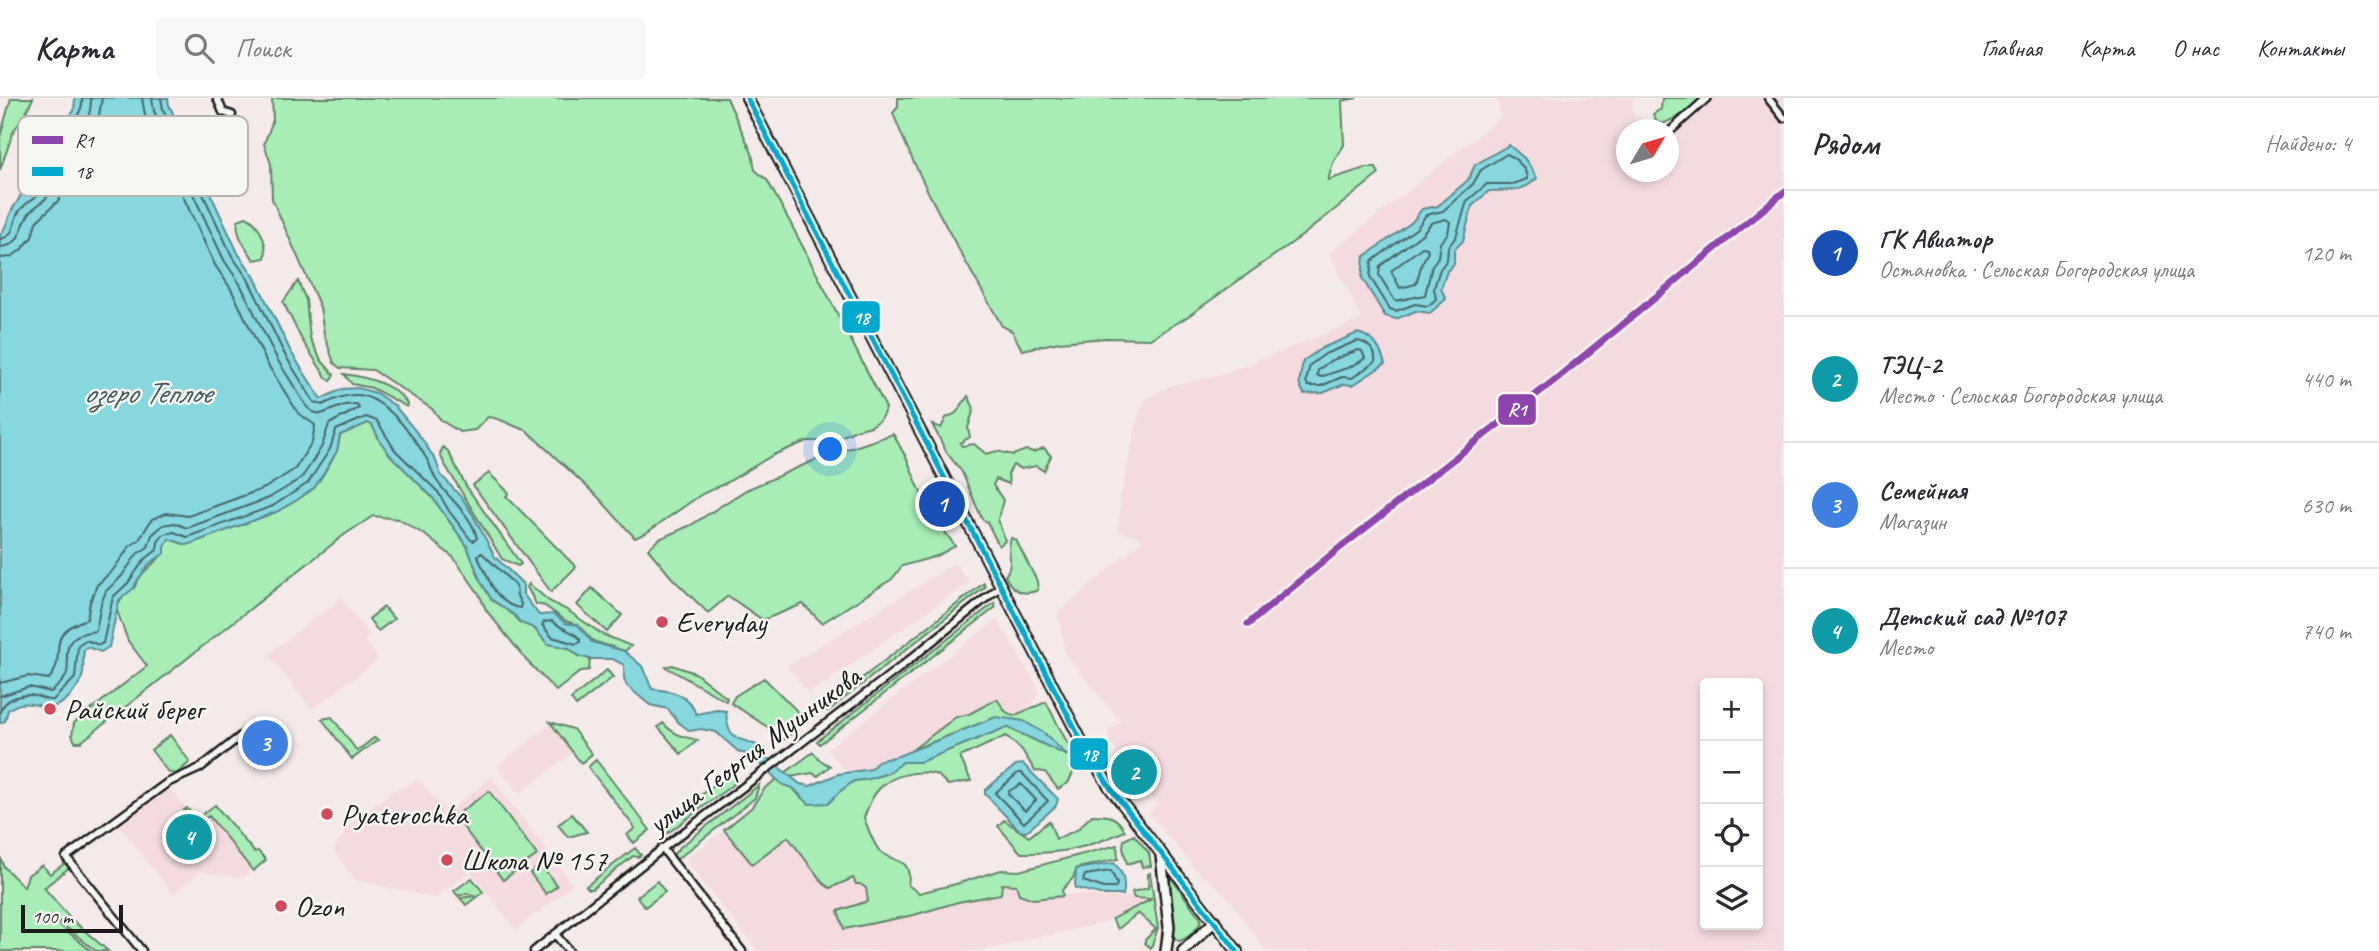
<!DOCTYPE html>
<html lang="ru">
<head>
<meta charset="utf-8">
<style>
	:root { --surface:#fff; --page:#f7f7f7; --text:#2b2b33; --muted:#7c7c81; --line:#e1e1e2; --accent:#d93025 }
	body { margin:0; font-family:Caveat,sans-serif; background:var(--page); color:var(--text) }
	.controls { position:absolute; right:21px; bottom:21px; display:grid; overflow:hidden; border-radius:7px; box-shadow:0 4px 10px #0003 }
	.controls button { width:63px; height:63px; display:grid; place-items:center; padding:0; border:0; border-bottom:2px solid var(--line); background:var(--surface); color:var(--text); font:35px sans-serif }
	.compass { position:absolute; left:1616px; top:21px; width:63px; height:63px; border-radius:50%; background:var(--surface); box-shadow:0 4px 10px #0003; rotate:52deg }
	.scale { position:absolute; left:21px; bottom:18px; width:102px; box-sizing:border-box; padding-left:7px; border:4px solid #1c1c1c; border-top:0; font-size:19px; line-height:24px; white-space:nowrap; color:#1c1c1c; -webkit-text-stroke:5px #f6f6f2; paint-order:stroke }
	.you { position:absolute; left:831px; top:352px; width:24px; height:24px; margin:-18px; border:5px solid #fff; border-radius:50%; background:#1a73e8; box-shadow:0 0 0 10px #1a73e833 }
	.badge { display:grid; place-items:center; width:46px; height:46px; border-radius:50%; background:var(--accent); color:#fff; font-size:23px; font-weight:700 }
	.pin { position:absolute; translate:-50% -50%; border:4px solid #fff; box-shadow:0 2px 7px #0006 }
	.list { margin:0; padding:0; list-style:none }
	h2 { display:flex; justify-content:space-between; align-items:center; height:91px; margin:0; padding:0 28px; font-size:30px }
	h2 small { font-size:23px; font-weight:400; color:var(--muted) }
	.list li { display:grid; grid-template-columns:46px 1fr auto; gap:21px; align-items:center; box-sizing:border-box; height:126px; padding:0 28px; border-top:2px solid var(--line) }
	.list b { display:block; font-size:26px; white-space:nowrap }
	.list p { margin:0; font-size:23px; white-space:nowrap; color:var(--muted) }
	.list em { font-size:23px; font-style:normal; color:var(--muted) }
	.icon { flex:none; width:38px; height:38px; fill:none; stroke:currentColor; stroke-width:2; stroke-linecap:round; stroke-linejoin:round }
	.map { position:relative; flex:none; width:1784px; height:853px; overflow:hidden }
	header { display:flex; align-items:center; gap:42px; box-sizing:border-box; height:98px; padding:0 35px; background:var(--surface); border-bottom:2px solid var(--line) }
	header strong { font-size:33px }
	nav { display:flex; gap:38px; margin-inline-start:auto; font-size:24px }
	.search { width:490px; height:63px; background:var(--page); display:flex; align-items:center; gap:18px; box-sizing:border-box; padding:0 24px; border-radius:7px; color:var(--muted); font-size:26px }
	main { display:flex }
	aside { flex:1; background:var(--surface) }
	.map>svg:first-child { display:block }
	.built { fill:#f4dbe0; fill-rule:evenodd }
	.green { fill:#a8ecb6; stroke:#628469; stroke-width:2 }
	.water { fill:#86d7de; stroke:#5c8c90; stroke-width:2 }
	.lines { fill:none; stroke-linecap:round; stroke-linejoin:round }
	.shore { stroke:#46676a; stroke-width:2 }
	.street-casing { stroke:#1c1c1c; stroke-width:11 }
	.secondary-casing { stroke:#1c1c1c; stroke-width:14 }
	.street { stroke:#f6f6f2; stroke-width:6 }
	.secondary { stroke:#f6f6f2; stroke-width:9 }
	.bus-1-casing { stroke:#f6f6f2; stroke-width:10 }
	.bus-1 { stroke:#00a9ce; stroke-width:5 }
	.rail-1-casing { stroke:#f6f6f2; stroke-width:12 }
	.rail-1 { stroke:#8e44ad; stroke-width:7 }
	.poi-dot { fill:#d1495b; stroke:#f6f6f2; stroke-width:2.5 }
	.labels { text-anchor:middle; stroke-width:5; stroke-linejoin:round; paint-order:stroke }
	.poi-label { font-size:30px; fill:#1c1c1c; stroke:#f6f6f2; text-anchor:start }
	.street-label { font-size:30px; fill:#1c1c1c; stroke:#f6f6f2 }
	.water-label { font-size:32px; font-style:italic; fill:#415d60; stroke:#f6f6f2 }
	.key { fill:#f6f6f2; stroke:#b5b5b2; stroke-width:2 }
	.key-label { font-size:19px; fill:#1c1c1c }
	.line-badge { stroke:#f6f6f2; stroke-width:2.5 }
	.badge-label { font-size:19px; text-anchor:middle; font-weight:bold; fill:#fff }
</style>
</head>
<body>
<header>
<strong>Карта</strong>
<div class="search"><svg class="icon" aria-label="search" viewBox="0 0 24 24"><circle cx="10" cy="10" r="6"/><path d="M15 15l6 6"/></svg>Поиск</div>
<nav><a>Главная</a><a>Карта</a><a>О нас</a><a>Контакты</a></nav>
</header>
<main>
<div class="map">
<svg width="1784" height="853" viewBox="0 0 1784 853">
	<rect width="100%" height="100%" fill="#f5eaea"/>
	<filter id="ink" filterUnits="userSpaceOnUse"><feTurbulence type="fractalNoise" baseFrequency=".0143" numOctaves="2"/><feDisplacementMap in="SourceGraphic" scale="14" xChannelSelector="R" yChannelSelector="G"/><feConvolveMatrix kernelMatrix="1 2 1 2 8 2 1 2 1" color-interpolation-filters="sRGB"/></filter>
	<g filter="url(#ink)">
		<!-- built -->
		<path class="built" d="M1498,0H1633V15L1642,31L1626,32V74H1668L1669,40L1713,0H1784V853H1266L1228,800L1207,779L1203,780L1149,715L1158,707L1118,658L1107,635L1120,623L1066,557L1058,515L1142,442L1137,438L1118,433L1121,397L1138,319L1145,302L1170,288L1225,275L1362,221L1329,155L1500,20ZM1705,585H1758V827H1705Z
			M955,465L970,484L809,596L787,568Z
			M341,500L370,538L365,542L379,561L312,612L268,556Z
			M997,521L1039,591L1037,600L1023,613L1013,618L1005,613L997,601L991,602L977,612L956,619L912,652L878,663L871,671L854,673L845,672L840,667L828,650Z
			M550,626L572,655L519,696L497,668Z
			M491,679L573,787L516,832L470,773L435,800L355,782L333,752L349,728L391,694L419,681L447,714Z
			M169,689L198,725L208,718L252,772L243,780L201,774L173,796L119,728Z
			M724,732L752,766L788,739L824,786L831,790L853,780L866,791L872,825L914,817L958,804L1001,796L1002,786L1016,787L1054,800L1073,796L1121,800L1149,793L1152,804L1107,824L980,853H758L685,762Z"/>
		<!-- green -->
		<path class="green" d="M11,0H33L24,19L14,32L0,72V39Z
			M272,0H727L752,55L755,72L767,82L790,124L886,310L880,322L871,328L856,332L832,343H807L773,357L726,385L702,396L646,435L635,440L598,399L526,332C510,328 505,321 488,319L475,332L460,334L442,323L432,311L373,272L340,270L334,265L324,236L320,209L272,101L271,66L264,46L273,22Z
			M898,0H1357L1342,3L1344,47L1333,65L1328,82L1365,70H1376L1379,76L1303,137L1187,219L1150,241L1106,240L1059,244L1022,252L1012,233L1002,228C963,159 921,89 893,15L898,9Z
			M1662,0H1701L1683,16L1663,26L1657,24L1653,16L1661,11Z
			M246,119C259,124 268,146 265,160L254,162C246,149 235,138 238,122Z
			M298,183L306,202L310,240L321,262L334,277L331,283L326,279L302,242L283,204Z
			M344,276C367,279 396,286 408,307L407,309L372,290L352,286Z
			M968,298L974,310L968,330L970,339L960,345L962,348L974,346L986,356L997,353L1013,357L1026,352L1033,354L1044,350L1051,358L1044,373L1036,368L1021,371L1013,367L1008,376L1009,386L996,381L993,387L1003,402L998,421L1005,443L999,448L987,424L982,421L962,374L947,355L932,326L941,330L946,320L956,315Z
			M368,325L372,327L380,343L432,399L467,448L481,484L492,502L514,517L521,525L534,530L548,546L569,550L579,558L590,561L589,572L581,573L556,593L527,563L486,512L479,496L454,460L425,437L398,421L373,418L344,437L81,644H75L72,637L74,625L147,568L128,543L116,510L125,495L134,490C139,477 147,471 157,462C162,458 165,447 169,441L187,447L276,414L297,402L314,390L324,375L337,353L340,337Z
			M893,336L907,361L926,407L955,448L937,458L902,468L892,481L822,525L803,506L763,522L728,498L708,515L672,480L648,451L659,441L691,427L746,392L813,363Z
			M443,349L448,353L466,388L521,466L518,468L502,461L444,365L440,356Z
			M489,375L509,395L506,398L576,469L551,494L473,387Z
			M1011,440L1016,442L1037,483L1038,492C1023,499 1012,492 1005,478C1016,463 1005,456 1011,440Z
			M984,485L985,489L828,613H820Z
			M529,486L549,503L567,512L602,536L631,548L625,553L593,543L578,527L566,523L545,508L536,506L527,489Z
			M592,490L622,517L607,534L577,507Z
			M994,505L996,509L820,646L817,643Z
			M384,509L394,521L378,533L369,521Z
			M672,567L695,575L727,600L726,603L666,569Z
			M607,572L613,579L576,608L571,601Z
			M764,580L804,620L800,629L783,642L775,634L731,605L735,598Z
			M997,601L1005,613L1013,618L1046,604L1078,665L1068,685L1058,691L1045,674L1035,673L1022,652L1006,638L960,659L971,683L948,687C943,682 940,678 934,676C917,672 892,677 880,690C872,698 868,709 864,720C868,729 872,744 879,752C893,767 913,757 908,787L919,795L956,786L1001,772L1019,773L1117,747L1118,761L1077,770L1073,780L1062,792L1063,798L1033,801L1019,796L1016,787L1002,786L1001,796L958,804L914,817L844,831L838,813L868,803L866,790L860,786H856L853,780L830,790L824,786L788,739L752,766L724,732L751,710L765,690L813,654L820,662L830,668L818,678L812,675L790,679L787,688L793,690L801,700L839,694L854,683L869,681L888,675L903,664H920L1007,629L1066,657L1045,636L996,619L912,652L956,619L969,616Z
			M332,619L357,653L374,640L378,642L352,661L322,621Z
			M550,624L573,631L592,656L581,665Z
			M663,625C674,637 683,639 698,642L681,656L658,629Z
			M170,637L190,664L176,676L168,674L151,652Z
			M596,662L650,732L634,745L627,737L635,730L588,669Z
			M731,674L735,685L665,737L660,729Z
			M759,687L755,700L676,762L673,757L679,750Z
			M489,693L537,757L503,782L455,718Z
			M215,707L254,754L258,753L266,762L253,773L209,718L197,725L184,712L187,710L196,721Z
			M572,716L587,734L568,739L558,727Z
			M1092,717C1109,717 1116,717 1125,733C1087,750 1063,756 1021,755L998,728L1004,722L1029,739L1049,723L1056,741L1077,732Z
			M1134,737L1149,755L1151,768L1142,769L1140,762L1127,766L1123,750L1124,742Z
			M635,750L641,757L638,759L633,758L592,791H589L586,788Z
			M0,758L4,769L24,789L28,777L42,767L50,776L68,763L102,806L99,805L70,769L44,790L70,820L108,853H96L52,818L55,823L91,853H0Z
			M541,767L557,788L546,796L530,775Z
			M1150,775L1158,830L1151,850L1145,845V842L1156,831L1138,815L1118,831L1112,821L1152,801L1134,800L1132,794L1148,790V776Z
			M472,780L483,794L466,807L460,800L475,798L467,795L458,798L454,793Z
			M1171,780L1201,821C1200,830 1188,840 1180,843L1176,842L1174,837L1168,784Z
			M657,783L665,794L645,809L637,799Z"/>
		<!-- water -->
		<path class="water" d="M75,0H168L169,7L238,155L254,178L291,254L321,301L342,291L358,290L376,295L395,308L422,341L436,363L441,377L462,400L473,417L495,459L523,486V496L539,517L554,516L565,525L578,527L592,544L624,553L642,568L652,591C673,593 688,596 696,616L717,612L726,613C728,650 742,636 766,652L767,660L800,686L810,688L838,676L871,671L878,663L898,658L996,619L1024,623L1045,636L1068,658L1007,629L920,664H903L888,675L869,681L854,683L839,694L829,705L809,706L793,690L783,687L750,657L739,654L716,634L701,631L690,633L678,624L668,611L650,607L627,588L624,581V567L613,561H590L579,558L569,550L548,546L534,530L521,525L514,517L492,502L481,484L467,448L432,399L390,357L380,343L372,327L368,325L340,337L337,353L324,375L314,390L297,402L276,414L187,447L169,441L165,447V455L149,466L137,483L134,490L119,502L109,549L101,554L87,549L84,551C82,560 85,569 82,579C80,586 75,592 70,598C46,624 33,593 8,612L5,623L0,625V137C8,127 6,125 11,114C13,108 18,105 20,98C49,92 34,73 42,58C47,49 59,43 64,33C68,25 67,20 74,13Z
			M1509,47L1525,61L1537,80C1523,95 1508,92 1489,93L1472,108L1463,143L1454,152V166L1447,173L1441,191L1446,201L1430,215L1416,213L1396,221L1385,218L1362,180L1364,159L1412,124L1422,111L1438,108L1468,82L1475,67Z
			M1358,235C1374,240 1380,249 1385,266L1353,287L1344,286L1323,295L1304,296L1299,285L1303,263L1322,250Z
			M1023,666L1058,701L1056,708L1026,734L1020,733L985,696V692L1016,667Z
			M1114,765C1123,774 1126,785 1123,797H1104L1075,790L1076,771Z"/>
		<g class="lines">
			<!-- shore -->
			<path class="shore" d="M1507,56C1516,60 1527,71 1527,81L1513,86H1487L1467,103L1456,139L1448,149L1447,162L1440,171L1434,190L1436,201L1428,208L1415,206L1396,213L1390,211L1370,179L1372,163L1417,130L1426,117L1443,113L1473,86L1481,72Z
				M1446,121L1450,124L1448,135L1440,145L1438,159L1432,168L1425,197L1395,203L1379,177L1380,168L1422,136L1431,125Z
				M0,141C14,139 13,127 17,117C23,104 36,102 43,91C49,81 44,68 50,60C57,51 66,45 71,35C73,32 72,28 74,24C78,15 83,12 82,0
				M0,149C25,148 19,123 33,111C40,105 48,101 52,92C56,84 54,73 57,66C59,62 65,57 68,54C80,39 92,19 91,0
				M1422,149L1427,150L1428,154L1422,165L1416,186L1400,190L1391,173Z
				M0,160L11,159L22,151L32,139L36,124L59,102L66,85L67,71L87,46L98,23L102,0
				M1357,243C1367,244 1377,253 1375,264L1352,280L1342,279L1321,288H1308L1306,283L1310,267L1325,256Z
				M1358,252L1362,253L1365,260C1352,271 1337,272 1321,279L1317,277L1318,272L1330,263Z
				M482,455L516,488L517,498L521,506L520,510C500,507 492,490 485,473C482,467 479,464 478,457Z
				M552,523C562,532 573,532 580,541V544L576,546L552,539L542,527L544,524Z
				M0,585L28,578L49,581C70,556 40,537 87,521L90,504L97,487L113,472L130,448L139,442L152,421L167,415L188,418L265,390L295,371L312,344L315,327L298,315L268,267L231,191L215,167L145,17L142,0
				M0,598L29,589L51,594C56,590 64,583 66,577C69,571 68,565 67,559C66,538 80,535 96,533L101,506L106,493L121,479L137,456L148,449L152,437L163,427L175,425L187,430L269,400L289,388L302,379L311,366L322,348L329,326L359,310L357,306L345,307L321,316L313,314L307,309L277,261L240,186L224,162L154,13L152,0
				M0,614C4,602 17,597 30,597C38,597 45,603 53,602L75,580L78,547L86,542L99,547L103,545L113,499L128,485L144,462L157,452L158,444L164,436L174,434L187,439L273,408L308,385L330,351L336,332L366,319L377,323L395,352L438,394L449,413L471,442L474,443L477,440C472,417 449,401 437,383C433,377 431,370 428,363C415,340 387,300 358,297C345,296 334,302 322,307L314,304L285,257L248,181L232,158L163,11L161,0
				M1018,675H1022L1048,703L1024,725L995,695Z
				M1021,686L1036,702L1025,713L1008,696L1009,693Z
				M1111,773L1117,786L1115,790H1104L1083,783L1085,777Z"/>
			<defs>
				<path id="street" d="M217,0L223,14L232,17
					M1768,0L1784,20
					M1668,35L1707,0
					M662,750L742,853
					M555,836L569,853
					M142,853L66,759L167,685L200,670L247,633
					M534,853L667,747L898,571L1001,488"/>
				<path id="secondary" d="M747,0L1084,648L1111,691L1237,853
					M1161,757L1169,829L1166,853
					M1183,853L1215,823"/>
			</defs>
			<!-- street casing -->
			<use href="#street" class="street-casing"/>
			<!-- secondary casing -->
			<use href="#secondary" class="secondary-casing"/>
			<!-- street -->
			<use href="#street" class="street"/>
			<!-- secondary -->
			<use href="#secondary" class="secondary"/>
			<defs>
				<path id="bus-1" d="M747,0L1084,648L1111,691L1237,853"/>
			</defs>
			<!-- bus-1 casing -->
			<use href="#bus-1" class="bus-1-casing"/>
			<!-- bus-1 -->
			<use href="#bus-1" class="bus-1"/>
			<defs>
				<path id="rail-1" d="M1248,526L1337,452L1556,281L1784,94"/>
			</defs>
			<!-- rail-1 casing -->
			<use href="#rail-1" class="rail-1-casing"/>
			<!-- rail-1 -->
			<use href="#rail-1" class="rail-1"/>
		</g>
	</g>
	<!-- markers -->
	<g class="poi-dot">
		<circle cx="662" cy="524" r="7"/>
		<circle cx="50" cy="611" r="7"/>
		<circle cx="327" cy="716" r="7"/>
		<circle cx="447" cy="762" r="7"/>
		<circle cx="281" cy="808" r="7"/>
	</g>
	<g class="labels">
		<!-- poi labels -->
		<g class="poi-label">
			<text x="676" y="534">Everyday</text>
			<text x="64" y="621">Райский берег</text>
			<text x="341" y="726">Pyaterochka</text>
			<text x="461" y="772">Школа № 157</text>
			<text x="295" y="818">Ozon</text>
		</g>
		<!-- street labels -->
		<g class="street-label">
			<text transform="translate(754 652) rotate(-37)" y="10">улица Георгия Мушникова</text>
		</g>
		<!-- water labels -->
		<g class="water-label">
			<text x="147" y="305">озеро Теплое</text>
		</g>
	</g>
	<!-- legend -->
	<rect x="18" y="18" width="230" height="80" rx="10" class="key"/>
	<rect x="32" y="38" width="31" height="8" fill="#8e44ad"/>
	<rect x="32" y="69" width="31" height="9" fill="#00a9ce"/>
	<g class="key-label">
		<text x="75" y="49">R1</text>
		<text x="75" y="80">18</text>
	</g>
	<g class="line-badge">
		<rect x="841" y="202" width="40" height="34" rx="7" fill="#00a9ce"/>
		<rect x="1497" y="295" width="40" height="33" rx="7" fill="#8e44ad"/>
		<rect x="1069" y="639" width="40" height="34" rx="7" fill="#00a9ce"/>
	</g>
	<g class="badge-label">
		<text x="861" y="226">18</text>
		<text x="1517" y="318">R1</text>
		<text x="1089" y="663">18</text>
	</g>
</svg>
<div class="controls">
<button>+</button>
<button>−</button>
<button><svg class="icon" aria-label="locate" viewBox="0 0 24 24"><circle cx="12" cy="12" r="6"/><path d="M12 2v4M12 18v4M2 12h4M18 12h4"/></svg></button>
<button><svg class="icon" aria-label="layers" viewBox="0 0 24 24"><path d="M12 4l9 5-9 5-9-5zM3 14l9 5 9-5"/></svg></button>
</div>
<svg class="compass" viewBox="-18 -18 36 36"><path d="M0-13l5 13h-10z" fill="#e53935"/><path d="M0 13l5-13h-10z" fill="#7c7c81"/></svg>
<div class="scale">100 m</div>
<div class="you"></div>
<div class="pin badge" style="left:942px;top:406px;background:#1a4fb4">1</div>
<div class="pin badge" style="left:1134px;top:674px;background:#0f9aa8">2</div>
<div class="pin badge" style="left:265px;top:645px;background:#3f7fe0">3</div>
<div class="pin badge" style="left:189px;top:739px;background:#0f9aa8">4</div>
</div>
<aside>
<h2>Рядом<small>Найдено: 4</small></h2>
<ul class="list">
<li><span class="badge" style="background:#1a4fb4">1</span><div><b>ГК Авиатор</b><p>Остановка · Сельская Богородская улица</p></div><em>120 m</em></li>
<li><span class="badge" style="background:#0f9aa8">2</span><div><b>ТЭЦ-2</b><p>Место · Сельская Богородская улица</p></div><em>440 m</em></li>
<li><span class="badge" style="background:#3f7fe0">3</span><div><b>Семейная</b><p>Магазин</p></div><em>630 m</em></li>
<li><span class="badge" style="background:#0f9aa8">4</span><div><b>Детский сад №107</b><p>Место</p></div><em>740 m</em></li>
</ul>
</aside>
</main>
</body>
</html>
